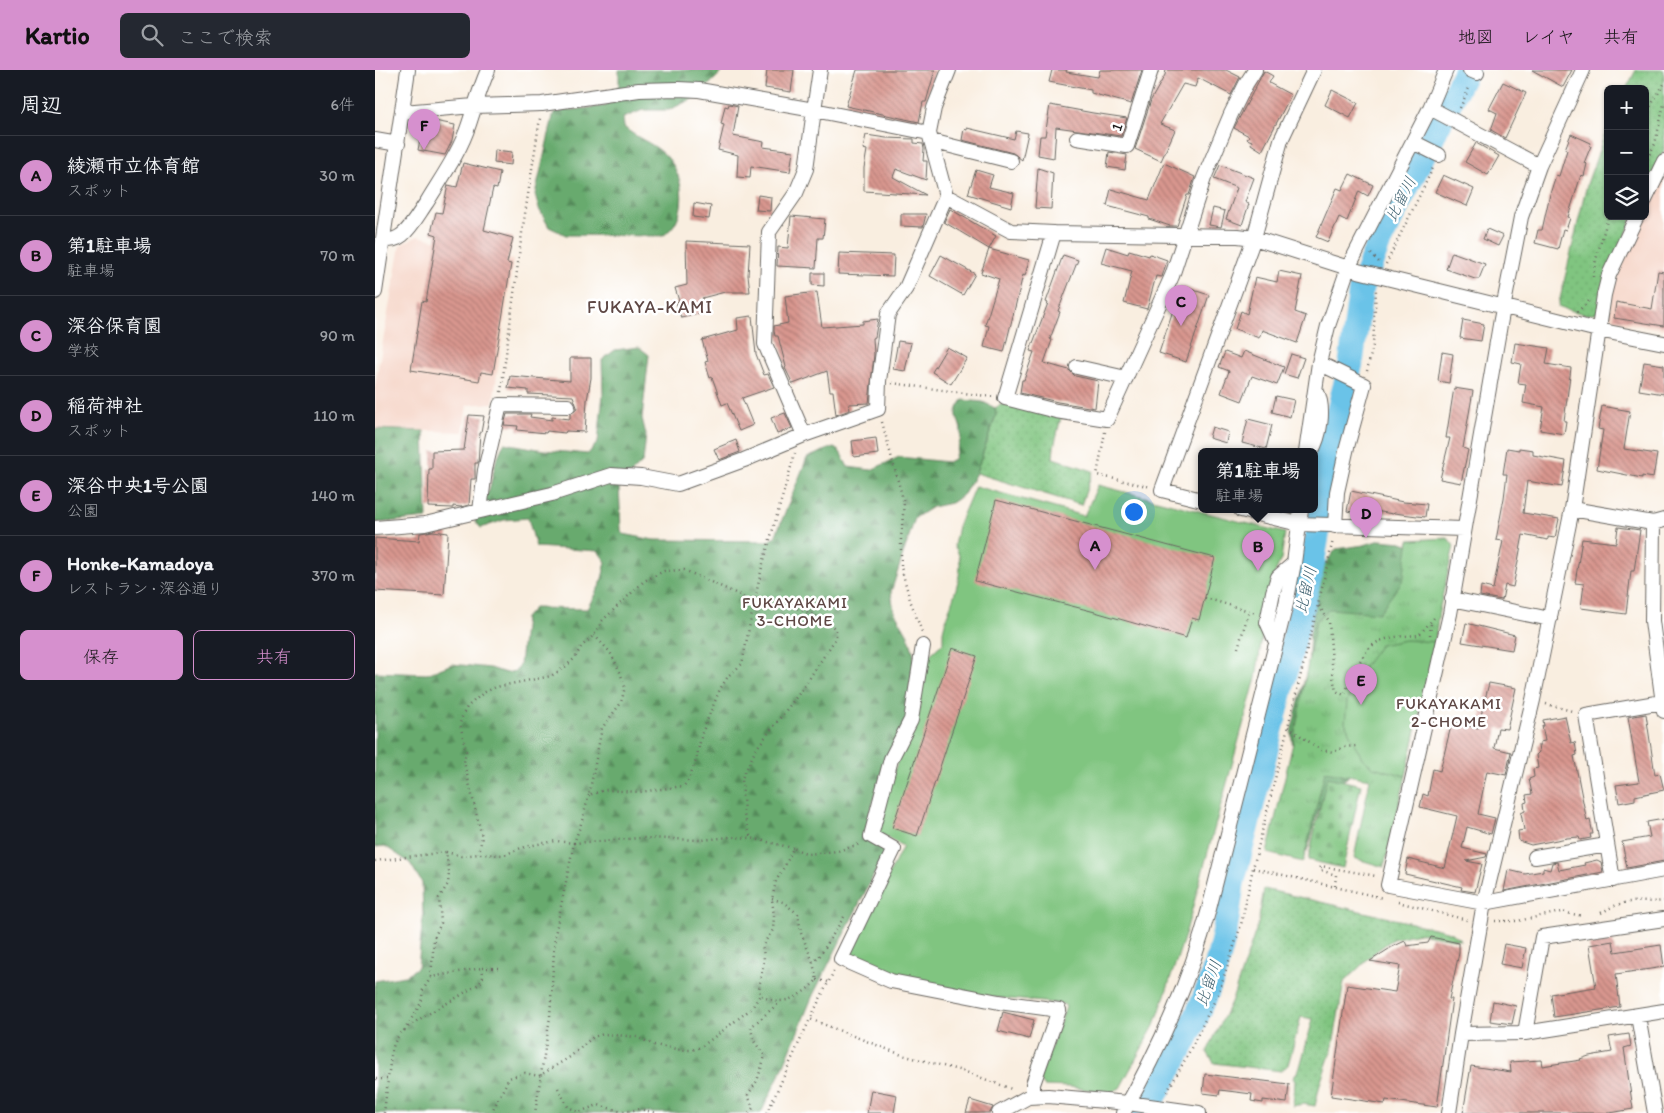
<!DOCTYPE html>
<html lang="ja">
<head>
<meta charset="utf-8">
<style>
	:root { --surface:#171b24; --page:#242831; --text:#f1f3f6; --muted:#9ea1a6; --line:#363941; --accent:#d690ce }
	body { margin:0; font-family:Itim,"Klee One",sans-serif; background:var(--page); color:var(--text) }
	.controls { position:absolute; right:15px; top:15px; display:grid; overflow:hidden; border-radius:8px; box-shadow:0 1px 4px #0004 }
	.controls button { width:45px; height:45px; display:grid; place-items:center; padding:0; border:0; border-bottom:1px solid var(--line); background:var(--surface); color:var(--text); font:25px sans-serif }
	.you { position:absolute; left:758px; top:441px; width:18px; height:18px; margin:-12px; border:4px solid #fff; border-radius:50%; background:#1a73e8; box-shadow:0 0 0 8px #1a73e833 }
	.badge { display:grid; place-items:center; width:32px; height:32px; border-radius:50%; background:var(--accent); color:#111; font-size:16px; font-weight:700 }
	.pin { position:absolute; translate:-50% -41px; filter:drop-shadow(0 1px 2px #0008) }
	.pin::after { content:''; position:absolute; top:26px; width:18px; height:15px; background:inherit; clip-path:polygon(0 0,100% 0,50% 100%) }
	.popup { position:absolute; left:823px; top:378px; width:120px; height:65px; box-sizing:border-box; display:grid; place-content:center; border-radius:8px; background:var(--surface); filter:drop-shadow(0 1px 4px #0005); font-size:16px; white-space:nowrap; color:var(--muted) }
	.popup b { font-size:19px; color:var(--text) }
	.popup::after { content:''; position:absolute; left:50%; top:100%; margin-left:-10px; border:10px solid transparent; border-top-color:var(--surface) }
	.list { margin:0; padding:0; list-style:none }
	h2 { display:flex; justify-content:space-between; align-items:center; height:65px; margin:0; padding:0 20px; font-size:21px }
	h2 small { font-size:16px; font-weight:400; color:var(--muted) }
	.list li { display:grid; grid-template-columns:32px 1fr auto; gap:15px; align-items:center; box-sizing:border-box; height:80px; padding:0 20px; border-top:1px solid var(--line) }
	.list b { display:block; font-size:19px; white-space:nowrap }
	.list p { margin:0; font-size:16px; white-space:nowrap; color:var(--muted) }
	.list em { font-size:16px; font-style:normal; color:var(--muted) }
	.actions { display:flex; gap:10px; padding:15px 20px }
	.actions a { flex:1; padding:11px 0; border:1px solid var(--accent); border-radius:8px; text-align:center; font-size:18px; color:var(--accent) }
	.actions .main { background:var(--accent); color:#111 }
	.icon { flex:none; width:28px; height:28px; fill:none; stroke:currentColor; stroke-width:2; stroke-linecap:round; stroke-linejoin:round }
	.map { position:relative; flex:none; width:1289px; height:1043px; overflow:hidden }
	header { display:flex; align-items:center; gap:30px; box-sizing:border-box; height:70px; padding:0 25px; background:var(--accent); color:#111 }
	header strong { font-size:24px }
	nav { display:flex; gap:28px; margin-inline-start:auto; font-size:18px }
	.search { width:350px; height:45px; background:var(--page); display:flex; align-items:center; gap:12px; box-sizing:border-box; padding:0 18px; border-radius:8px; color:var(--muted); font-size:19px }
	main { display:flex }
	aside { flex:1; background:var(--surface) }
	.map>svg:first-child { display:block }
	.built { fill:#f5d2c3 }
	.grass { fill:url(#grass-dots); stroke:#4e704e }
	.forest { fill:url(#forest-firs); stroke:#426345 }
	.cemetery { fill:url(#cemetery-stones); stroke:#4e704e }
	.park { fill:url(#park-tufts); stroke:#4e704e }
	.pitch { fill:#80c580; stroke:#4e704e }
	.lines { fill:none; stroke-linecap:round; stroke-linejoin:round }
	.river { stroke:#6ac3e8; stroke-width:25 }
	.building { fill:url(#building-back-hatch) }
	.minor-casing { stroke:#696661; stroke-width:16 }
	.path { stroke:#696661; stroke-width:2.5; stroke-dasharray:1 4; stroke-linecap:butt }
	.minor { stroke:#fff; stroke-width:14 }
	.labels { text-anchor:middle; stroke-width:5; stroke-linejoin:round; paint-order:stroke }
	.street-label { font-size:15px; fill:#1c1c1c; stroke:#fff }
	.water-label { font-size:16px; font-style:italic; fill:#3b5f6e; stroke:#fff }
	.neighbourhood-label { font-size:16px; letter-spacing:1px; fill:#5e4744; stroke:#fff }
	.quarter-label { font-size:18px; letter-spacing:1px; fill:#5e4744; stroke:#fff }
</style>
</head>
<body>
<header>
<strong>Kartio</strong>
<div class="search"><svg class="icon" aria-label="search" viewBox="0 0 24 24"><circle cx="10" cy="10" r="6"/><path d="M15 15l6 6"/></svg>ここで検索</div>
<nav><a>地図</a><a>レイヤ</a><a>共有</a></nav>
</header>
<main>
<aside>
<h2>周辺<small>6件</small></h2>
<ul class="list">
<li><span class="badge">A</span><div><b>綾瀬市立体育館</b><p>スポット</p></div><em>30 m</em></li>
<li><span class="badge">B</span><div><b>第1駐車場</b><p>駐車場</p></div><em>70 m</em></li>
<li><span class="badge">C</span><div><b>深谷保育園</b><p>学校</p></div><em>90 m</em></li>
<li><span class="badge">D</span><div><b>稲荷神社</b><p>スポット</p></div><em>110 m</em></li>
<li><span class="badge">E</span><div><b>深谷中央1号公園</b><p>公園</p></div><em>140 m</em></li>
<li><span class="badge">F</span><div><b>Honke-Kamadoya</b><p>レストラン · 深谷通り</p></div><em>370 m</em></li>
</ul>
<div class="actions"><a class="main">保存</a><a>共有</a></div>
</aside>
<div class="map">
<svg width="1289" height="1043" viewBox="0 0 1289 1043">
	<defs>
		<pattern id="grass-dots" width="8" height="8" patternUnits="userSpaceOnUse" patternTransform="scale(1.25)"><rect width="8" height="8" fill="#80c580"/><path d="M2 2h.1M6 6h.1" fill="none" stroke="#6ea96e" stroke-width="1.8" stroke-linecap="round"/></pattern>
		<pattern id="forest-firs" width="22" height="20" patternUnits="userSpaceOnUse" patternTransform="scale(1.25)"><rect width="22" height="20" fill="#68aa6e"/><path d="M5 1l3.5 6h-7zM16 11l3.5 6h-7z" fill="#558a5a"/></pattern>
		<pattern id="cemetery-stones" width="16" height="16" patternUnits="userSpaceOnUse" patternTransform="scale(1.25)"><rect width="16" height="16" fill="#80c580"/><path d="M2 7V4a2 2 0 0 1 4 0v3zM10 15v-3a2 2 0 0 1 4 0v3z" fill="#6ea96e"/></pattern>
		<pattern id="park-tufts" width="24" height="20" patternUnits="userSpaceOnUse" patternTransform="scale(1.25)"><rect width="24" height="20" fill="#80c580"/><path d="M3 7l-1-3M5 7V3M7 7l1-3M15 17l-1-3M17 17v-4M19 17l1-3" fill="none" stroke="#6ea96e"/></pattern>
		<pattern id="building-back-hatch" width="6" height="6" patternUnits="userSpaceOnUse" patternTransform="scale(1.25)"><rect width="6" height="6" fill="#d9978f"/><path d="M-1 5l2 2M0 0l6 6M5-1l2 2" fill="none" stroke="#af7a74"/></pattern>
	</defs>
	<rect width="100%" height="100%" fill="#fff"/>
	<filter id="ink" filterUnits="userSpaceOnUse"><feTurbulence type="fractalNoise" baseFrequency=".02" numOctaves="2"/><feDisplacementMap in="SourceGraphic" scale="10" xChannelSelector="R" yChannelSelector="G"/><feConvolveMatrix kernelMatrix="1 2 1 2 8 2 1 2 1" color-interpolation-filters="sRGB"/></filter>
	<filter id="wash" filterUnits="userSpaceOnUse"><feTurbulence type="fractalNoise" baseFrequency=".0096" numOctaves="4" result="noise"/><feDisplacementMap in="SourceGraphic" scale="20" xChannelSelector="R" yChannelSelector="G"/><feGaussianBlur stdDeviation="1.12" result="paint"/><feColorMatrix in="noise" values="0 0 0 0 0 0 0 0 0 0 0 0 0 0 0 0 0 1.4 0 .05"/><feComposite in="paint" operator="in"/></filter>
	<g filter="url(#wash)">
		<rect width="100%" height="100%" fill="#f9eee0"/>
		<!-- built -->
		<path class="built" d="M1289,104V259L1242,252L1234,245L1238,222L1251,187Z
			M43,166L138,190L118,333L92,335L88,362L0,359V316L25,175Z"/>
		<!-- grass -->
		<path class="grass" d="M1261,0H1289V80L1270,120V19H1251Z
			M1233,56V146H1258L1222,242L1213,245L1183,237L1212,114Z
			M627,334L686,347L679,377L678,388L718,401L706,435L601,403L621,345L620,338Z
			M889,819L1076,862L1086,870L1044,863L1018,869L1000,882L969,912L958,976L945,1014L940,1036L928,1034L918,1036L920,1011L918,1008L925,997L938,949L926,947L913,995L906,1001L839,993L832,982L857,930L883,854Z"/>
		<!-- forest -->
		<path class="forest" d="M244,0H347L345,4L321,27L294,40H268L248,48L249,57C261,68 276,72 288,83C307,99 313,134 299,155C296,159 292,163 288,166L191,165L174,157L164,139L160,125L179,42L231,36L244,15Z
			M264,277L274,285L267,348L271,365L268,392L244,415L246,460L248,464L279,470L393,471L400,467L432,388L458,377L465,382L473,397L496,400L524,387L573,392L579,389C581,381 586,372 586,365C587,350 575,347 588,330L608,332L620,338L621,345L601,403L589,424L576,433L557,437L540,448L516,522L519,541L533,565L539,584L532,651L512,685L492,754L491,764L510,783L438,925L409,995L386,1043H0V911L30,906L43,897L48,846L47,813L35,793L10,776L0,777V602L52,604L77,594L115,598L131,603L140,601L145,595L150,548L159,538L212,539L226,513L231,492L223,481L161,477L153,448L129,450L106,458L100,451L101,438L114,421L121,391L129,373L169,380L213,384L223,372L228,324L227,290L240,280Z
			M0,359L49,361L52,448L1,453Z
			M1005,470L1027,472L1042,478L973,707C967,712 959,714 953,721C939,739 940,763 931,783L916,662L933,596L935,563L946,504L949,495L961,479L989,475Z"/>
		<!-- cemetery -->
		<path class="cemetery" d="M952,707L986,715L968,798L933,790Z"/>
		<!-- park -->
		<path class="park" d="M1073,468L1079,476L1064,541L1060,572L1031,706L1009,797L979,788L995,709L950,701L928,792L892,783L918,673L941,551L955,539L1004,543L1028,510L1034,470Z"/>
		<!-- pitch -->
		<path class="pitch" d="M723,415L910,463L906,489L896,512L886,545L888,560L881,608L810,865L781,952L745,1018L734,1023L695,1017L669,1016L664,1009L691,937L689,934L615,927L517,906L478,889L476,881L528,776L506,765L501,755L524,687L541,658L551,588L568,573C568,569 568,565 568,561C572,539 596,495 579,476L583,456L600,416L709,446Z
			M1030,570L1060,572L1031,706L998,697L987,688L977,669L970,652L972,631L988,598L1005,575Z"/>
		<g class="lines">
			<!-- river -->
			<path class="river" d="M770,1043C797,996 825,948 841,896C850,869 853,841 857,814L936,501L946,443L949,398L976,293L986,218L1004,172L1091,0"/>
		</g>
		<g id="blocks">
			<!-- building -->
			<path class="building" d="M392,0H419L416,22L390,18Z
				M482,0H560L551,32H548L544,52L471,36Z
				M677,0H692L691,2L723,7L725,0H767L756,34L716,23V20L674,12Z
				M791,0H851L865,7L856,25L823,8L820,17L808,14L785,54L800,60L786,91L760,79L776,30L790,5Z
				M1157,0H1197L1188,17Z
				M889,1L898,6L894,13L916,25L887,81L876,74L877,71L872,69L874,66L859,58Z
				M1128,12L1151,23L1130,68L1116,60L1122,43L1114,39Z
				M957,20L983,33L975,48L950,35Z
				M354,34L363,36L358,66L389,72L388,77L418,81L415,102L376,96L375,108L362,107L363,85L343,80L349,55L346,54L350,36L353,37Z
				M675,35L718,43L752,48L746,66L681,57L679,88L663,85L665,66H670Z
				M49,49L80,55L77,71L70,85L43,80Z
				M592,58L639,69L641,61L653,63L647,90L638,83L587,70L589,59L592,60Z
				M1196,64L1216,73L1215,76H1216L1209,93L1212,94L1209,106L1206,105L1193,147L1195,148L1191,160L1188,159L1183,179L1160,173L1163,160H1167L1175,124L1181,105L1184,106L1192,80L1190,79Z
				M491,65L511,68L539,69V73L548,74L549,79L548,91H552L551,110L521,99L518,107L551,125L489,121V98L492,80L488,79Z
				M1101,73L1124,86L1113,105L1090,92Z
				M120,80L137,82L136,95L119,93Z
				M734,82L752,85L750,100L732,97Z
				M88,93L125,102L122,119L118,118L109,160L138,168L132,193L136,194L118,304L106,302L104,311L36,300L47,231L51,232L62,165L56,163L61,142L67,143L73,115L82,117Z
				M789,93L820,107L814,125H812L802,156H795L774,149V147L732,136L736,119L774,130Z
				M845,95L879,108L870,132L874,134L867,155L851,149L862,118L839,109Z
				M663,98L678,103L676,139L660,138Z
				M601,100L618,105L614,117L639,123L636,137L593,124Z
				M975,104L998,115L993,126L984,121L972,151L964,147L953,172L941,167L962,118L967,120Z
				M1068,105L1099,119L1092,136L1060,122Z
				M383,125L396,127L395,141L381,140Z
				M319,133L336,136L334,149L318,147Z
				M838,138L850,141L846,157L834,155Z
				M575,139L621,166L614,179L569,152Z
				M526,144H551L548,157L526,156Z
				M416,146L450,149L448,168H443L441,198L402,196L403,177L413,178Z
				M1112,159L1128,166L1123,176L1108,169Z
				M311,171L375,174L373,205L375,222H350L327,228L331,241L327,242L328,243L306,248L301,232L304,231L300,218L312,215Z
				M731,177L753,184L754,180L774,186L775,184L792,190L787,207L781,206L772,239L749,233L757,201L726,193Z
				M614,179L654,190L650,206L648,205L629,282L609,277L614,256L610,255L624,209L606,203Z
				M1077,182L1110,194L1104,209H1100L1071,199Z
				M464,183L519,185L518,206L463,204Z
				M566,185L600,204L588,225L555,206Z
				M688,185L703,190L683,241L685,242L675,269L677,270L669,293L694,300L700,306L723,311L720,338L683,332L645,323L647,310H649L659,282L655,281L673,233L671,232Z
				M904,201L927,206L920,242L931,246L922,273L887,260L884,268L860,259L866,241L872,244L880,207L902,212Z
				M1283,201L1289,202V256L1239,248L1241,232L1277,239Z
				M437,203H449V216L437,215Z
				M806,216L834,225L811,292L784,283Z
				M442,222L447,257L488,254V251L503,249L500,267L498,268L499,285L494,333L474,334L475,340L461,345L458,321H455L452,301L418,314L410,298L411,297L403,266H400L399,261V256L413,253L410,226Z
				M377,246L381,284L389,305L393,304L399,317L367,328L378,355L364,361L352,333L347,335L337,307L335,308L330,292L333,291L327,270L363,260L362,248Z
				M1088,250L1109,254L1106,271L1085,268Z
				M523,271L536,273L530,301L518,299Z
				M1140,273L1174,278L1171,294L1196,298L1189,351H1191L1189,364L1165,360L1169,337L1148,333L1151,314L1143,313L1146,294L1137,292Z
				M572,277L592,288L576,314L557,302Z
				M869,281L909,297L902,315L877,306L867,331L846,323L854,301L844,297L850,282L866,288Z
				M1067,282L1078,284L1074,313L1063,311Z
				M916,284L929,288L922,308L909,304Z
				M195,288H216V308L212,330L210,362L191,361L190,363L172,361L171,363L142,360L143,356L129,355L132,344H156L155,347L177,350V347L195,349V344L200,341L202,337L198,326L153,324V320L133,318L135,306L195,311Z
				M1269,292L1289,295V324L1264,320Z
				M1079,318L1098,321L1088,378L1093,380L1086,413L1065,409L1075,368H1071Z
				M901,326L919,330L915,347L897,342Z
				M1227,336L1255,341L1249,379L1282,384L1278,408L1267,406V408L1222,399L1228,360L1223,359Z
				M410,343L417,358L402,364L396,348Z
				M94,345L109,346L106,363H105L103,393H100V409H96L94,435L86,437L78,436V438L53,437L54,399H57V381L89,380Z
				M873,349L897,355L891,379L867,373Z
				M837,357L853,362L851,373L834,368Z
				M501,368L503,384L479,387L477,371Z
				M361,370L365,382L344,390L339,379Z
				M1132,378L1144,380V378L1158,380V385L1191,391L1187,417L1152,411L1148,443L1184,449L1180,468L1173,467V470L1148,465L1138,517L1130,515L1127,530L1105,526L1106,516L1118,519L1128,471L1121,470L1129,428L1132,404H1128Z
				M976,421L1028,432L1052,434L1050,447L1019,443L1018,444L988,439L987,444L972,441Z
				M621,430L840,488L824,550L817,548L811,568L720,542L600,511Z
				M1243,457L1265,460L1259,501H1256L1251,544L1206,538L1209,514L1200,513L1207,469L1241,473Z
				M58,461L73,463L69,525L0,521V468L44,471L45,463Z
				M1091,553L1140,565L1137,580L1087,572Z
				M577,578L602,586L542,766L517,758Z
				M1114,613L1141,618L1132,659L1123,658L1119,678L1136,682L1131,705L1112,701L1103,744L1120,748L1116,764L1092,757L1087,778L1112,784L1111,787L1091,791L1107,794L1100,822L1086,820L1087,817L1030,804L1033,789L1070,798L1082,746L1045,737L1048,724L1053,726L1058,699L1065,701L1077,652L1103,658Z
				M1271,644L1280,705L1285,704L1289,720L1260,726V730L1244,733L1241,715L1264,712L1253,647Z
				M1190,646L1196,673L1200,672L1202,685L1199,686L1206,722L1212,751L1215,750L1218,764H1215L1216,768L1205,770L1204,767L1192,768L1156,775L1144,771L1143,761L1149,760L1146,743L1150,741L1149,733L1152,732L1151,725L1157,724L1154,709L1159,707L1158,699L1163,698L1161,685L1164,682L1163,675H1165V672L1170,671L1167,656H1169L1168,650Z
				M1289,749V791L1252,798L1247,772L1275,767L1272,752Z
				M1222,790L1226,792L1228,802L1129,821L1133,800L1150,804L1168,801V798L1175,800L1177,793L1182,792L1184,800L1210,795L1209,793Z
				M1056,867L1084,873V883L1074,929H1077L1062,1037L1011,1030L1010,1034L956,1026L972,915L1020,922L1025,896L995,891L1017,877L1030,871L1032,876L1053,873Z
				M1238,871L1240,882L1286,875L1289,897L1241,904L1245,937L1179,947L1176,924L1221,917L1214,875Z
				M1129,874L1151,878L1147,898L1125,894Z
				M1118,931L1141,936L1137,954L1115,951Z
				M628,942L659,950L654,969L623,961Z
				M1254,964L1256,976L1249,978L1258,1039L1235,1043H1088L1096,996L1136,1002L1135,992L1166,990L1167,996L1206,990L1205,989L1214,986L1237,982L1234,967Z
				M830,1004L914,1014L912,1033L888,1030V1033L876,1031L877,1024L845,1020L844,1025L828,1023Z
				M496,1020L522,1025L519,1043H492Z
				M595,1030L618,1037L615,1043H591Z"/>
		</g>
	</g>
	<g filter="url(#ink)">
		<use href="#blocks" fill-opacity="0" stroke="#696661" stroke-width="1"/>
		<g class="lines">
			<defs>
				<path id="minor" d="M1095,0L1102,3
					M1208,0L1164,96L1146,147L1126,249L1075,544L1013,815L1109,833L1289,800
					M1055,38L1164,96
					M28,42L99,36L167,34L264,20L303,19L324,20L439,40L445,0
					M554,63L559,38L574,0
					M702,68L752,76L776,0
					M0,70L23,74
					M556,71L636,91
					M1038,72L1064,85
					M571,126L636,161L679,163L863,166L879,168L983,201L1223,260L1289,273
					M1270,130L1289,91
					M679,163L630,328L681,341L732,349L797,206L829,108L856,44L871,14L880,0
					M9,170C16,170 21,170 27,165C37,157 44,143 52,132C67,107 85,82 94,54C100,36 105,18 113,0
					M0,222L33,0
					M944,293L989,315L972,377L962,422L960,456
					M702,297L751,308
					M931,382L944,293L953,256L973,198L1055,38L1071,0
					M936,382C945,367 950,339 942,322
					M827,430L787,420L879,168L906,70L939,0
					M1197,439L1278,453L1289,450
					M866,440L924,454L1089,459
					M105,441L110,400L125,335L193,336
					M1278,453L1277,551L1289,641
					M0,458L50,454L177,424L236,405L266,407L303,414L369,390L429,365L503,339L504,311L513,244L531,218L571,126L554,63L439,40L431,99L421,123L394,162L390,274L429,365
					M1077,529L1175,549
					M901,572L892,552L898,522L903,507L919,493
					M548,576L536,650L516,689L496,766L519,779L466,889L516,911L624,932L684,940L658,1014V1027
					M1160,787L1232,775
					M1238,810L1211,645L1287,632
					M1263,946L1280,1043
					M1150,963L1167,867L1289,849
					M1086,964L1150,963L1289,941
					M624,1043L653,1027L673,1026L753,1033L824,1043
					M748,1043C785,977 814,913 834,839L911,534L919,493L926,440
					M1074,1043L1086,964L1109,833L1158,630L1197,439L1229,225L1234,205L1262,146"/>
			</defs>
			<!-- minor casing -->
			<use href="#minor" class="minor-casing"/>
			<!-- path -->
			<path class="path" d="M1085,38L1095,16
				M1270,45L1289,14
				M1270,93L1280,74L1289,34
				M996,184L1004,192
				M1011,194L1058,98
				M1218,207C1220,186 1229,166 1233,145
				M1202,242L1215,230
				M992,301L998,275L1001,220
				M517,313L618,327
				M126,322L147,163L165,48
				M507,352L529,433L526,468V497L535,530L547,562
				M730,362L722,405L776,417
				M830,528L881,543
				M944,536L954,551L958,607L961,621L969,625C976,609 988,577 1005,571C1017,566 1032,566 1044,565L1059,548
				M219,565L235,582L245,602L250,617L246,633L227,658L214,725L230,720L265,722L309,716L314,709L321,690L327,663L345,619L354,605L367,594L378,538C391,542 400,539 412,534L446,548L461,559V568L426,621L381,679L367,708L369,745L376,768
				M1055,565L1056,553
				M863,578L874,541
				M1171,634L1197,641
				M913,657L946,680L959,682L968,677L981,676
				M214,725L207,751L199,773L266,768L327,770L355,767L376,768L418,778
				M71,782L86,786L104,784L129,785L146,778L163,774L181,771L199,773L180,865L175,947L160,1043
				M104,784L107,767L89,692L91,681L85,653L88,644L92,637L108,623L121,617L176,606L190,597L200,588L206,577L219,565L227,551L269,511L289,501L309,500L367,526L378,538L387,497L420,383
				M0,791L71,782L74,803L73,814L64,828L66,853L59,868L56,907
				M878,798L1008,828
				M960,816L961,805L945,800L946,796L1001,806
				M397,829L408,832L423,844L426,863L438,892
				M1023,832L1092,850
				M1226,843C1254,826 1260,834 1289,831
				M469,847L444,887L438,893L442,910C426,926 407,939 385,925C382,907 393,896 387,876L398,860L399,846L397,829L401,811L412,792L418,778L433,784L463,781L485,774
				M1120,851H1142L1186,842L1208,846
				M459,901L435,949L527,985L591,1002L639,1020
				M442,910L453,912
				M29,961L46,933L48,920L56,907L107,898
				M1,1009H13C15,997 15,979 22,968C34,951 74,934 92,921C96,919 102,916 105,913C109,908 108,903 107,898H125
				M183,1018L193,1037L204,1042L223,1035L245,1041H255L265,1039L281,1043
				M792,1022L811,988L843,924L866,855L878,798L943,535L958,470
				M9,1043L13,1010
				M118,1043V1039L134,1008L150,1003L164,1006L195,987L218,967L229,964L262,967L279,975L307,980H317L326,977L359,952L377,938L385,925
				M374,1043L378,1038L373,1025L382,1011L390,986L378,970L376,957L405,932
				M392,1043L435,949"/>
			<!-- minor -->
			<use href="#minor" class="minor"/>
		</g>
	</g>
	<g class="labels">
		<!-- street labels -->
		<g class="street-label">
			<text transform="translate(742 57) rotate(-71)" y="5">1</text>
		</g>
		<!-- water labels -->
		<g class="water-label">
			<text transform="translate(1025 129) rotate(-63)" y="6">比留川</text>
			<text transform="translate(930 520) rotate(-77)" y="6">比留川</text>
			<text transform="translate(833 913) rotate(-71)" y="6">比留川</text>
		</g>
		<!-- neighbourhood labels -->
		<g class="neighbourhood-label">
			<text x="420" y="538">FUKAYAKAMI<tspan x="420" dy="18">3-CHOME</tspan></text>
			<text x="1074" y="639">FUKAYAKAMI<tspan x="1074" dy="18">2-CHOME</tspan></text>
		</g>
		<!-- quarter labels -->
		<g class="quarter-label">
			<text x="275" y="243">FUKAYA-KAMI</text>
		</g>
	</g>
</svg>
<div class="controls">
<button>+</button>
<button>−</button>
<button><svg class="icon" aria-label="layers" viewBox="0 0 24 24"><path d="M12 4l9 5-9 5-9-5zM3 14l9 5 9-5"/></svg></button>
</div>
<div class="you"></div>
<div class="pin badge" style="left:720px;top:500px">A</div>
<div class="pin badge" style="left:883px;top:501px">B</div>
<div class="popup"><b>第1駐車場</b>駐車場</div>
<div class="pin badge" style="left:806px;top:256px">C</div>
<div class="pin badge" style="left:991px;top:468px">D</div>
<div class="pin badge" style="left:986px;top:635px">E</div>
<div class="pin badge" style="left:49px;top:80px">F</div>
</div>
</main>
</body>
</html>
